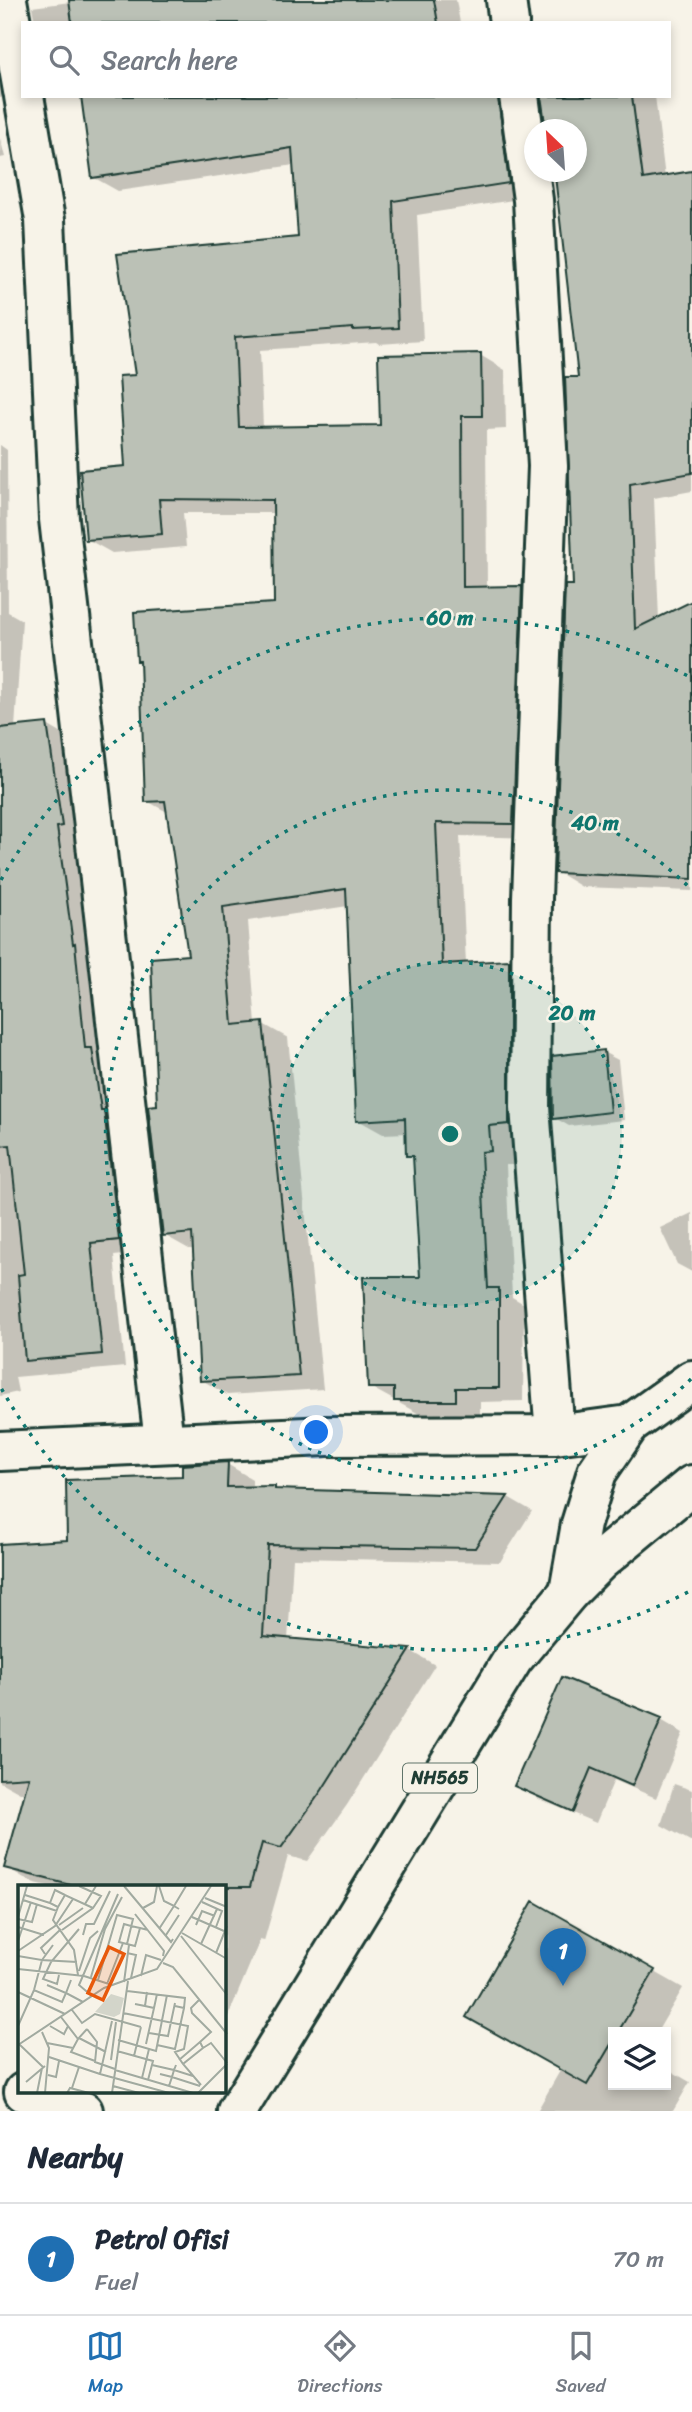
<!DOCTYPE html>
<html lang="en">
<head>
<meta charset="utf-8">
<style>
	:root { --surface:#fff; --page:#f6f6f7; --text:#1f2937; --muted:#747a83; --line:#e0e1e3; --accent:#1f6fb2 }
	body { margin:0; font-family:Sriracha,sans-serif; background:var(--page); color:var(--text) }
	.controls { position:absolute; right:21px; bottom:21px; display:grid; overflow:hidden; border-radius:0px; box-shadow:0 4px 10px #0003 }
	.controls button { width:63px; height:63px; display:grid; place-items:center; padding:0; border:0; border-bottom:2px solid var(--line); background:var(--surface); color:var(--text); font:35px sans-serif }
	.compass { position:absolute; left:524px; top:119px; width:63px; height:63px; border-radius:50%; background:var(--surface); box-shadow:0 4px 10px #0003; rotate:335deg }
	.you { position:absolute; left:317px; top:1433px; width:24px; height:24px; margin:-18px; border:5px solid #fff; border-radius:50%; background:#1a73e8; box-shadow:0 0 0 10px #1a73e833 }
	.badge { display:grid; place-items:center; width:46px; height:46px; border-radius:50%; background:var(--accent); color:#fff; font-size:23px; font-weight:700 }
	.pin { position:absolute; translate:-50% -58px; filter:drop-shadow(0 2px 4px #0008) }
	.pin::after { content:''; position:absolute; top:37px; width:24px; height:21px; background:inherit; clip-path:polygon(0 0,100% 0,50% 100%) }
	.list { margin:0; padding:0; list-style:none }
	h2 { display:flex; justify-content:space-between; align-items:center; height:91px; margin:0; padding:0 28px; font-size:30px }
	h2 small { font-size:23px; font-weight:400; color:var(--muted) }
	.list li { display:grid; grid-template-columns:46px 1fr auto; gap:21px; align-items:center; box-sizing:border-box; height:112px; padding:0 28px; border-top:2px solid var(--line) }
	.list b { display:block; font-size:26px; white-space:nowrap }
	.list p { margin:0; font-size:23px; white-space:nowrap; color:var(--muted) }
	.list em { font-size:23px; font-style:normal; color:var(--muted) }
	.icon { flex:none; width:38px; height:38px; fill:none; stroke:currentColor; stroke-width:2; stroke-linecap:round; stroke-linejoin:round }
	.map { position:relative; flex:none; width:692px; height:2111px; overflow:hidden }
	.search { position:absolute; background:var(--surface); box-shadow:0 4px 10px #0003; left:21px; right:21px; top:21px; height:77px; display:flex; align-items:center; gap:18px; box-sizing:border-box; padding:0 24px; border-radius:0px; color:var(--muted); font-size:26px }
	.sheet { height:203px; background:var(--surface) }
	nav { display:flex; justify-content:space-around; align-items:center; box-sizing:border-box; height:98px; border-top:2px solid var(--line); background:var(--surface); font-size:19px; color:var(--muted) }
	nav a { display:grid; justify-items:center; gap:4px }
	nav .on { color:var(--accent) }
	.map>svg:first-child { display:block }
	.shadow { fill:#0003 }
	.building { fill:#bbc1b6; stroke:#1f3d34; stroke-width:2 }
	.lines { fill:none; stroke-linecap:round; stroke-linejoin:round }
	.minor-casing { stroke:#1f3d34; stroke-width:44 }
	.trunk-casing { stroke:#1f3d34; stroke-width:44 }
	.minor { stroke:#f7f3e8; stroke-width:38 }
	.trunk { stroke:#f7f3e8; stroke-width:38 }
	.ring { fill:none; stroke:#0f766e; stroke-width:3.5; stroke-dasharray:3.5 7 }
	.labels { text-anchor:middle; stroke-width:5; stroke-linejoin:round; paint-order:stroke }
	.shield { fill:#f7f3e8; stroke:#60746a; stroke-width:2 }
	.shield-label { font-size:18px; font-weight:bold; fill:#1f3d34 }
	.inset-road { fill:none; stroke:#a1aaa0; stroke-width:2 }
	.view { fill:#e8590c; fill-opacity:0.15; stroke:#e8590c; stroke-width:3.5 }
	.inset-edge { fill:none; stroke:#1f3d34; stroke-width:3.5 }
	.centre { fill:#0f766e; stroke:#f7f3e8; stroke-width:3.5 }
	.ring-label { font-size:21px; text-anchor:middle; font-weight:bold; fill:#0f766e; stroke:#f7f3e8; stroke-width:5; stroke-linejoin:round; paint-order:stroke }
</style>
</head>
<body>
<div class="map">
<svg width="692" height="2111" viewBox="0 0 692 2111">
	<rect width="100%" height="100%" fill="#f7f3e8"/>
	<filter id="ink" filterUnits="userSpaceOnUse"><feTurbulence type="fractalNoise" baseFrequency=".0143" numOctaves="2"/><feDisplacementMap in="SourceGraphic" scale="14" xChannelSelector="R" yChannelSelector="G"/><feConvolveMatrix kernelMatrix="1 2 1 2 8 2 1 2 1" color-interpolation-filters="sRGB"/></filter>
	<g filter="url(#ink)">
		<!-- shadow -->
		<path class="shadow" d="M0,0L21,95L0,98Z
			M86,0H456L460,23H35L32,7Z
			M83,96H522L533,197L417,215L423,341L379,344L376,342L260,350L263,428L382,426L480,355L505,370L506,429L486,430L487,588H521L546,602L537,838L460,836L466,964L509,962L533,976L515,1165H506L512,1297L524,1304L523,1401L480,1402V1415H421L370,1387L422,1278L415,1159L408,1155L407,1133L383,1134L358,1120L348,906L248,921L256,1025L263,1024L288,1038L323,1389L227,1395L202,1380L195,1249H189L164,1235L159,1106L190,956L169,813L147,801L276,604L275,513H183L186,547L112,553L87,539L126,468L137,377L299,238L294,165L118,191L93,177Z
			M543,96H655L665,178L692,173V491L654,498L659,620L692,627V891L582,887L557,872L575,587L580,378L557,177L553,175V172H576V130Z
			M0,138L5,157L0,158Z
			M0,445L7,450L8,612L22,620L15,728L47,725L71,739L142,1253L114,1256L125,1367L15,1377L18,1392L0,1396Z
			M603,1052L618,1060L624,1120L569,1126L555,1118Z
			M692,1213V1272L677,1264L660,1228Z
			M227,1464L252,1479V1488L508,1497L532,1511L500,1562L293,1558L288,1640L411,1651L435,1665L347,1805L307,1861L288,1856L264,1941L260,1940L224,2026V1887H52L31,1882L6,1867L26,1793H20L0,1782V1546L69,1541L183,1478Z
			M661,1720L683,1733L656,1798L614,1780L596,1823L539,1799L517,1786Z
			M674,1784L692,1790V1842L661,1825Z
			M534,1903L683,1988L657,2032H613V2085H666V2068L690,2082L673,2111H537L561,2069Z"/>
		<!-- building -->
		<path class="building" d="M69,0H434L438,23H72Z
			M81,96H498L509,183L393,201L398,328L353,330V328L235,337L239,427L380,425L378,355L481,353L482,416H462L463,587L522,586L513,824L436,823L442,964L509,960V1124L489,1126L491,1151L481,1152L488,1288H499V1388H456V1401H394V1388H368L363,1277H420L413,1156H406L405,1118L356,1121L346,889L223,907L233,1025L263,1022L299,1376L200,1381L192,1233L163,1236L148,1106L157,1105L151,958L188,955L165,801L145,802L140,661H137L134,612L274,603L273,500L159,499L162,534L86,540L80,470L125,466L119,376L135,375L117,254L298,237L292,148L92,178Z
			M541,96H632L643,179L692,171V473L630,484L635,629L692,601V879L555,873L565,585H573L565,377H578L555,176H552L551,172H577V130H546Z
			M47,723L62,826L57,827L73,944L75,943L85,1048H92L101,1110H104L119,1240L91,1243L102,1354L25,1361L18,1275L24,1274L10,1145L0,1146V728Z
			M604,1050L610,1112L553,1119L552,1056Z
			M228,1462L227,1487L275,1486V1489L508,1496L475,1548L268,1545L263,1636L411,1649L322,1790L281,1848L262,1843L250,1887H78L4,1868L29,1777L0,1779V1544L67,1540L66,1480L182,1476V1465Z
			M562,1677L662,1718L632,1786L591,1768L573,1812L514,1786Z
			M533,1901L655,1970L618,2032H613V2041L587,2085L466,2017Z"/>
		<g class="lines">
			<defs>
				<path id="minor" d="M7,0L23,91
					M506,0L509,23
					M24,96L45,220L59,519L164,1442
					M519,96L533,200L548,466L532,898L530,1107L555,1435
					M0,1451L327,1436L555,1435L629,1425
					M569,1592L581,1524L597,1472L629,1425L692,1380
					M24,2092L83,2111"/>
				<path id="trunk" d="M237,2111L513,1659L569,1592L600,1561L692,1485"/>
			</defs>
			<!-- minor casing -->
			<use href="#minor" class="minor-casing"/>
			<!-- trunk casing -->
			<use href="#trunk" class="trunk-casing"/>
			<!-- minor -->
			<use href="#minor" class="minor"/>
			<!-- trunk -->
			<use href="#trunk" class="trunk"/>
		</g>
	</g>
	<!-- distance rings -->
	<circle cx="450" cy="1134" r="172" fill="#0f766e" fill-opacity=".12"/>
	<g class="ring">
		<circle cx="450" cy="1134" r="172"/>
		<path d="M691 1379A344 344 0 1 1 691 889"/>
		<path d="M688 1592A516 516 0 0 1 1 1388M1 880A516 516 0 0 1 688 676"/>
	</g>
	<g class="labels">
		<!-- shield labels -->
		<rect class="shield" x="403" y="1763.5" width="74" height="29" rx="5"/>
		<g class="shield-label">
			<text x="440" y="1784">NH565</text>
		</g>
	</g>
	<!-- overview -->
	<g transform="translate(18 1885)">
		<rect width="208" height="208" fill="#f7f3e8"/>
		<path d="M93,109L106,113L102,129L96,132L77,127Z" fill="#d3d5ca"/>
		<path class="inset-road" d="M106,1L153,57L155,54M141,1L146,16L156,21L168,1M7,10L32,18M47,10L37,5L32,18L40,22L35,35L56,65L60,90M187,13L209,22M5,15L39,26M184,17L204,26L198,42M67,19L78,1M40,22L47,10L75,23M125,23L136,17L139,1M117,29L146,66L145,71M0,32L9,1M174,32L206,46M0,34L14,37L19,19M41,40L65,23M178,40L184,26L197,31M0,42L26,50M122,43L117,61L101,57L106,39L113,41L122,43L130,45M141,44L156,21L161,24M44,45L75,23L83,11L61,1M164,48L209,74M65,50L68,39H76L92,6M148,50L161,30M163,51L209,110M0,56L13,17M183,59L199,24M35,60L24,75L59,77M0,66L37,41L55,14M109,68L118,70L113,93M198,68L209,41M27,69L23,63L43,44M0,71L24,75L16,105M145,78L155,82L209,149M0,84L66,91L91,99M61,86L72,53L80,46M41,90L39,99L25,94L33,77L61,44M123,91L128,70L143,75M73,92L87,44L104,12M53,95L48,108L65,117M80,95L99,30L115,34L109,59M106,97L111,60M89,99L105,58M109,106L167,113L166,123L157,121M0,107L47,129M74,111L61,100L100,9M181,115L173,123L174,128L193,147L182,157L185,163L165,179L183,200M117,119L127,121L129,107M127,121L136,123L139,109M54,125L64,138L77,129L123,142M105,128L170,141L166,164L157,167L165,179M43,132L60,154L69,144M94,136L82,189L151,208M0,141L16,105L44,117L48,108L29,100M32,141L46,149L50,141M69,144L79,157L77,177L97,184M24,147L31,163L27,208M131,148L150,151L157,118M61,153L88,167M60,154L53,167L77,176M100,155L138,166L149,110M29,158L55,163M1,159L25,182M128,159L136,123M0,160L86,103L139,84L193,1M139,160L157,164L166,123M185,163L193,158L209,178M99,166L135,176L130,195M116,171L123,142M31,172L82,189M93,175L98,137M161,175L182,157M134,180L156,185L158,180M97,185L175,208M142,189L154,192L156,185L175,191M30,190L38,192L41,176M124,193L131,164M8,197L27,181M95,201L121,208M151,201L154,192L182,201M54,203L61,182M19,208L24,183M49,208L52,203L71,208M94,208L110,96M180,208L209,179"/>
		<path class="view" d="M91,62L106,69L85,115L70,108Z"/>
		<rect width="208" height="208" class="inset-edge"/>
	</g>
	<circle cx="450" cy="1134" r="10" class="centre"/>
	<g class="ring-label">
		<text x="450" y="625">60 m</text>
		<text x="595" y="830">40 m</text>
		<text x="572" y="1020">20 m</text>
	</g>
</svg>
<div class="controls">
<button><svg class="icon" aria-label="layers" viewBox="0 0 24 24"><path d="M12 4l9 5-9 5-9-5zM3 14l9 5 9-5"/></svg></button>
</div>
<svg class="compass" viewBox="-18 -18 36 36"><path d="M0-13l5 13h-10z" fill="#e53935"/><path d="M0 13l5-13h-10z" fill="#747a83"/></svg>
<div class="you"></div>
<div class="pin badge" style="left:563px;top:1986px">1</div>
<div class="search"><svg class="icon" aria-label="search" viewBox="0 0 24 24"><circle cx="10" cy="10" r="6"/><path d="M15 15l6 6"/></svg>Search here</div>
</div>
<section class="sheet">
<h2>Nearby<small></small></h2>
<ul class="list">
<li><span class="badge">1</span><div><b>Petrol Ofisi</b><p>Fuel</p></div><em>70 m</em></li>
</ul>
</section>
<nav>
<a class="on"><svg class="icon" aria-label="map" viewBox="0 0 24 24"><path d="M3 6l6-2 6 2 6-2v14l-6 2-6-2-6 2zM9 4v14M15 6v14"/></svg>Map</a>
<a><svg class="icon" aria-label="directions" viewBox="0 0 24 24"><path d="M12 3l9 9-9 9-9-9zM9 14v-3h6M13 9l2 2-2 2"/></svg>Directions</a>
<a><svg class="icon" aria-label="saved" viewBox="0 0 24 24"><path d="M7 4h10v16l-5-4-5 4z"/></svg>Saved</a>
</nav>
</body>
</html>
